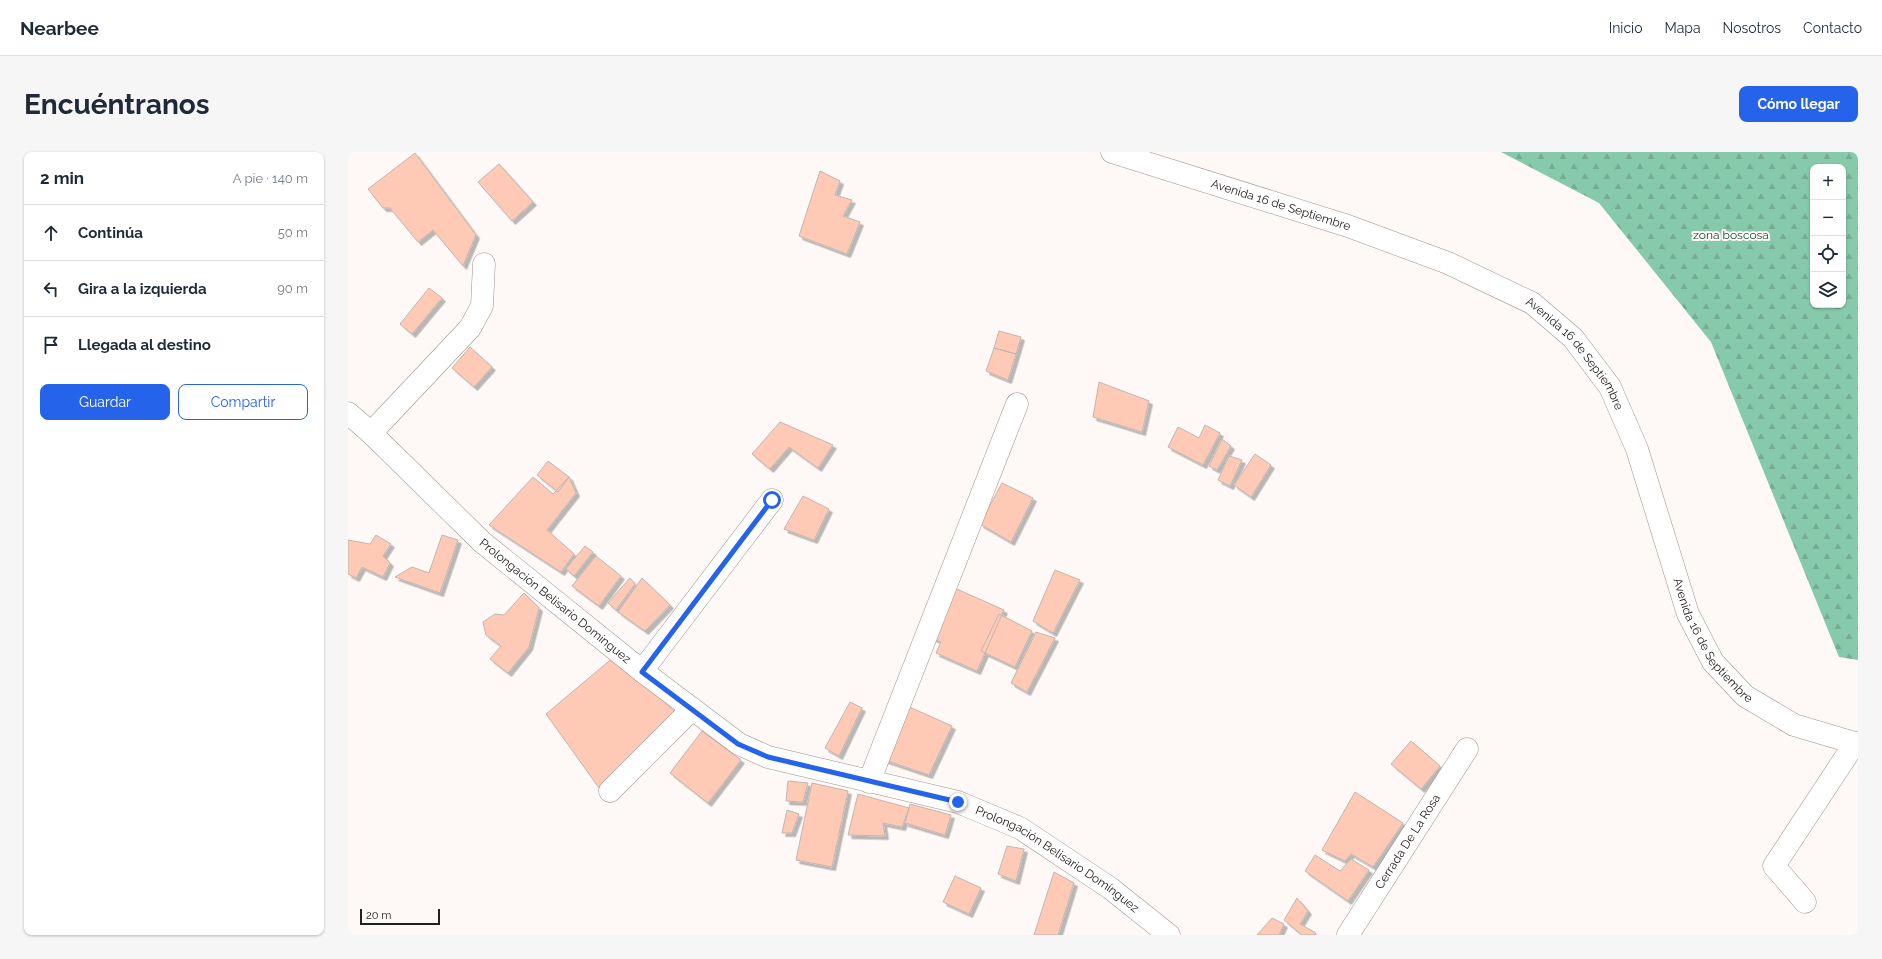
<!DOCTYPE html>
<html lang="es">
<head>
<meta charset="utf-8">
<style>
	:root { --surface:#fff; --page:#f6f6f7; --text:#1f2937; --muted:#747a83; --line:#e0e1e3; --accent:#2563eb }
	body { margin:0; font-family:Raleway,sans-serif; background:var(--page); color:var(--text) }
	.controls { position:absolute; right:12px; top:12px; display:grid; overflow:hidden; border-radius:8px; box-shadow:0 1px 3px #0004 }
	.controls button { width:36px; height:36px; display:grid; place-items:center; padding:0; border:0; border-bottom:1px solid var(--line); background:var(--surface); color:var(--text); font:20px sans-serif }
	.scale { position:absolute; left:12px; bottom:10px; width:80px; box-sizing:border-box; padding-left:4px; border:2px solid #25201e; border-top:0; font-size:11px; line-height:14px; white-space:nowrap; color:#25201e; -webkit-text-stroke:3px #fef8f6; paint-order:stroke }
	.stop { position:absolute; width:12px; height:12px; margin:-9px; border:3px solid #2563eb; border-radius:50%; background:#fff }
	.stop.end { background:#2563eb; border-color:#fff; box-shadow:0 1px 4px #0008 }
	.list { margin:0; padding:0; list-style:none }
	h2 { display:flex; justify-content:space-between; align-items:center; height:52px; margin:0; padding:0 16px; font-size:17px }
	h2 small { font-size:13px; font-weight:400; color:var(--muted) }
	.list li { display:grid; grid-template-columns:26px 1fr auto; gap:12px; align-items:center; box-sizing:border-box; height:56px; padding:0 16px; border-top:1px solid var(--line) }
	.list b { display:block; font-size:15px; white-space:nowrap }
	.list em { font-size:13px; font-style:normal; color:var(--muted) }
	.actions { display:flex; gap:8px; padding:12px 16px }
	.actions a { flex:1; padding:9px 0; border:1px solid var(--accent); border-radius:8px; text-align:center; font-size:14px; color:var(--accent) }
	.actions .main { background:var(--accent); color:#fff }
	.icon { flex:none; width:22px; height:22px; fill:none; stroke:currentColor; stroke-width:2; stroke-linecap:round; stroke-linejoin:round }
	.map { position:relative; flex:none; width:1510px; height:783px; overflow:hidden; border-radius:8px }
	header { display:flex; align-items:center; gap:24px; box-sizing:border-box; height:56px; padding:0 20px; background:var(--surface); border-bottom:1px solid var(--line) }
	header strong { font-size:19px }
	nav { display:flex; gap:22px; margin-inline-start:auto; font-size:14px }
	.intro { display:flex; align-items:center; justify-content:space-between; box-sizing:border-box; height:96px; padding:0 24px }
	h1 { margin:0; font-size:28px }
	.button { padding:10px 18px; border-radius:8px; background:var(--accent); color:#fff; font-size:14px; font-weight:700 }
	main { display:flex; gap:24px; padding:0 24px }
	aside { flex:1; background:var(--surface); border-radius:8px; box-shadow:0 1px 3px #0004 }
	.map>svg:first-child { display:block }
	.forest { fill:url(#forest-firs); fill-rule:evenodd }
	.building { fill:#fecab6; stroke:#c2b5b0; filter:url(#shadow) }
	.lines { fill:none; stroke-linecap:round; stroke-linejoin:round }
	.minor-casing { stroke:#a0938e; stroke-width:23 }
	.minor { stroke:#fff; stroke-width:22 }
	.route { stroke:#2563eb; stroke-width:5 }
	.labels { text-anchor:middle; stroke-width:4; stroke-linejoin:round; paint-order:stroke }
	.street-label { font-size:12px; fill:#25201e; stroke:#fef8f6 }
	.park-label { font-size:12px; fill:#134934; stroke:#fef8f6 }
</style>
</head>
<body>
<header>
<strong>Nearbee</strong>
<nav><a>Inicio</a><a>Mapa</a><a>Nosotros</a><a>Contacto</a></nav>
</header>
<div class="intro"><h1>Encuéntranos</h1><a class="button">Cómo llegar</a></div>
<main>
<aside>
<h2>2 min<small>A pie · 140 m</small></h2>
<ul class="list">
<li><svg class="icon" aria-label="ahead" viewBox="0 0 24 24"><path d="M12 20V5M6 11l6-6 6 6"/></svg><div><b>Continúa</b></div><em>50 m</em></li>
<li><svg class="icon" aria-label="left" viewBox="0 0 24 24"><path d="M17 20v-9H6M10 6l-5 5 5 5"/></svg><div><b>Gira a la izquierda</b></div><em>90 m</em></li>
<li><svg class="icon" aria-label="arrive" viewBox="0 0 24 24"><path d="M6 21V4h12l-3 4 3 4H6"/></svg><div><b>Llegada al destino</b></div></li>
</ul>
<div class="actions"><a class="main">Guardar</a><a>Compartir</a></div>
</aside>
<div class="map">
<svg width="1510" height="783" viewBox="0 0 1510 783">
	<defs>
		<pattern id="forest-firs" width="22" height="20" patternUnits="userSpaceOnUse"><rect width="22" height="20" fill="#87caab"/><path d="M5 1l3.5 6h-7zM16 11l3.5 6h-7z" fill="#74ad93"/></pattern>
		<filter id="shadow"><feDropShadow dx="3.5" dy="3.5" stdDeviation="0" flood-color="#0004"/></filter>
	</defs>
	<rect width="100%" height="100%" fill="#fef8f6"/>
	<!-- forest -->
	<path class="forest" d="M1153,0H1510V508L1491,505L1363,190L1251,51ZM1465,15H1495V153H1465Z"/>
	<!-- building -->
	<path class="building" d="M67,1L128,83L115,114L85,78L70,90L42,56H35L20,37Z
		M151,12L185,50L164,69L130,30Z
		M472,19L492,29L487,43L504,48L495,64L512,70L499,102L451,84Z
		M81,136L94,146L64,182L52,172Z
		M651,179L673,185L668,202L646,196Z
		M122,195L144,215L126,235L104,216Z
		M646,196L668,202L660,228L638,219Z
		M751,230L801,249L794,280L745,265Z
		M432,270L485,293L470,316L441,295L422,317L404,302Z
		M857,273L872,281L855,313L820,295L830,275L851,286Z
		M874,287L883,294L869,318L861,314Z
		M907,302L923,313L903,345L886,333Z
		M881,304L894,308L882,334L870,328Z
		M200,309L221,325L210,340L189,323Z
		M185,325L205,342L221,325L228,341L199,378L226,402L213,420L141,373Z
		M654,331L685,346L663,390L632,372Z
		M455,344L481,357L466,388L436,377Z
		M28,383L43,392L35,404L42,411L35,425L14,415L8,426L0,422V388L22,392Z
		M94,383L110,388L92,441L47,425L64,415L81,421Z
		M237,394L245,400L226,424L218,417Z
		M248,404L273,424L251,454L224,434Z
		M707,418L732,428L705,481L685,469Z
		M282,426L287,432L268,458L260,451Z
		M294,426L322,453L297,479L270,460Z
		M602,434L656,458L629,519L588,501L593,490L580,484Z
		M176,441L191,456L181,495L160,521L142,507L153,494L138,483L135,470L147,462L156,463Z
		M651,462L684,479L667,515L633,499Z
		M688,480L707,486L679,540L663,531Z
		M267,504L327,560L259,647L198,562Z
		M502,550L514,556L491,604L477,596Z
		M557,553L604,574L581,623L534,607Z
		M354,579L393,608L360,651L322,621Z
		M1063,589L1092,614L1073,637L1043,612Z
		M440,629L460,631L455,650L438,649Z
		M464,631L500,639L484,715L448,708Z
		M1007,640L1055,671L1025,715L1003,702L997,709L974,698Z
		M510,642L561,656L554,675L535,671L537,684L500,683Z
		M562,652L603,663L597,683L557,671Z
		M439,658L451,662L444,681H434Z
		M659,694L676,697L668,729L650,722Z
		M967,703L992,719L1003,707L1021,718L1000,749L957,719Z
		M706,720L726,731L710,783H686Z
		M607,724L633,736L621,762L595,750Z
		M949,746L960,759L952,772L968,781L966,783H954L936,768Z
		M924,766L936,772L931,783H909Z"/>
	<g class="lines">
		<defs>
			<g id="minor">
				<path id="s1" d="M764,0L1000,74L1100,111L1184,151L1225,186L1262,235L1289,297L1340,462L1365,510L1397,544L1446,573L1510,592"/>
				<path id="s2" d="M0,261L23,281L134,390L294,519L391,592L420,605L610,650L672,676L762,736L821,783"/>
				<path d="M23,281L122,176L134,154L136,112"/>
				<path d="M294,519L424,348"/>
				<path d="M521,630L669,252"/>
				<path d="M262,639L344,557"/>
				<path d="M1457,750L1426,714L1507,591"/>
				<path id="s3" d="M1000,783L1119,597"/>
			</g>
		</defs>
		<!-- minor casing -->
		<use href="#minor" class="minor-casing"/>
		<!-- minor -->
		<use href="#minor" class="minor"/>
	</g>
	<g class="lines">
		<!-- route -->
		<path class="route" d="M424,348L294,520L390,592L420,605L610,650"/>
	</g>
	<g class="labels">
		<!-- street labels -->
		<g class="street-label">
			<text dy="4" stroke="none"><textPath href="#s1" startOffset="177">Avenida 16 de Septiembre</textPath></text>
			<text dy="4" stroke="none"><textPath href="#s1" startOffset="514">Avenida 16 de Septiembre</textPath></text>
			<text dy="4" stroke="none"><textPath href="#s2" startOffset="280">Prolongación Belisario Domínguez</textPath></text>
			<text dy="4" stroke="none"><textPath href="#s1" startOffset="838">Avenida 16 de Septiembre</textPath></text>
			<text dy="4" stroke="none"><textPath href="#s3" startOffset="111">Cerrada De La Rosa</textPath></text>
			<text dy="4" stroke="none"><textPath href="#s2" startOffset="855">Prolongación Belisario Domínguez</textPath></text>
		</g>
		<!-- park labels -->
		<g class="park-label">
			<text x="1383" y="87">zona boscosa</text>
		</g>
	</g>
</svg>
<div class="controls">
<button>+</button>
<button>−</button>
<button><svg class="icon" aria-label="locate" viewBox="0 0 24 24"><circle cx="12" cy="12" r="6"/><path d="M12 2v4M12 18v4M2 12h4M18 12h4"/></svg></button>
<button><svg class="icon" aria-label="layers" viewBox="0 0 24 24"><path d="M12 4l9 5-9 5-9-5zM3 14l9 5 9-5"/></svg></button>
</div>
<div class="scale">20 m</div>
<div class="stop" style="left:424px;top:348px"></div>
<div class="stop end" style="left:610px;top:650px"></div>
</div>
</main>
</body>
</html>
